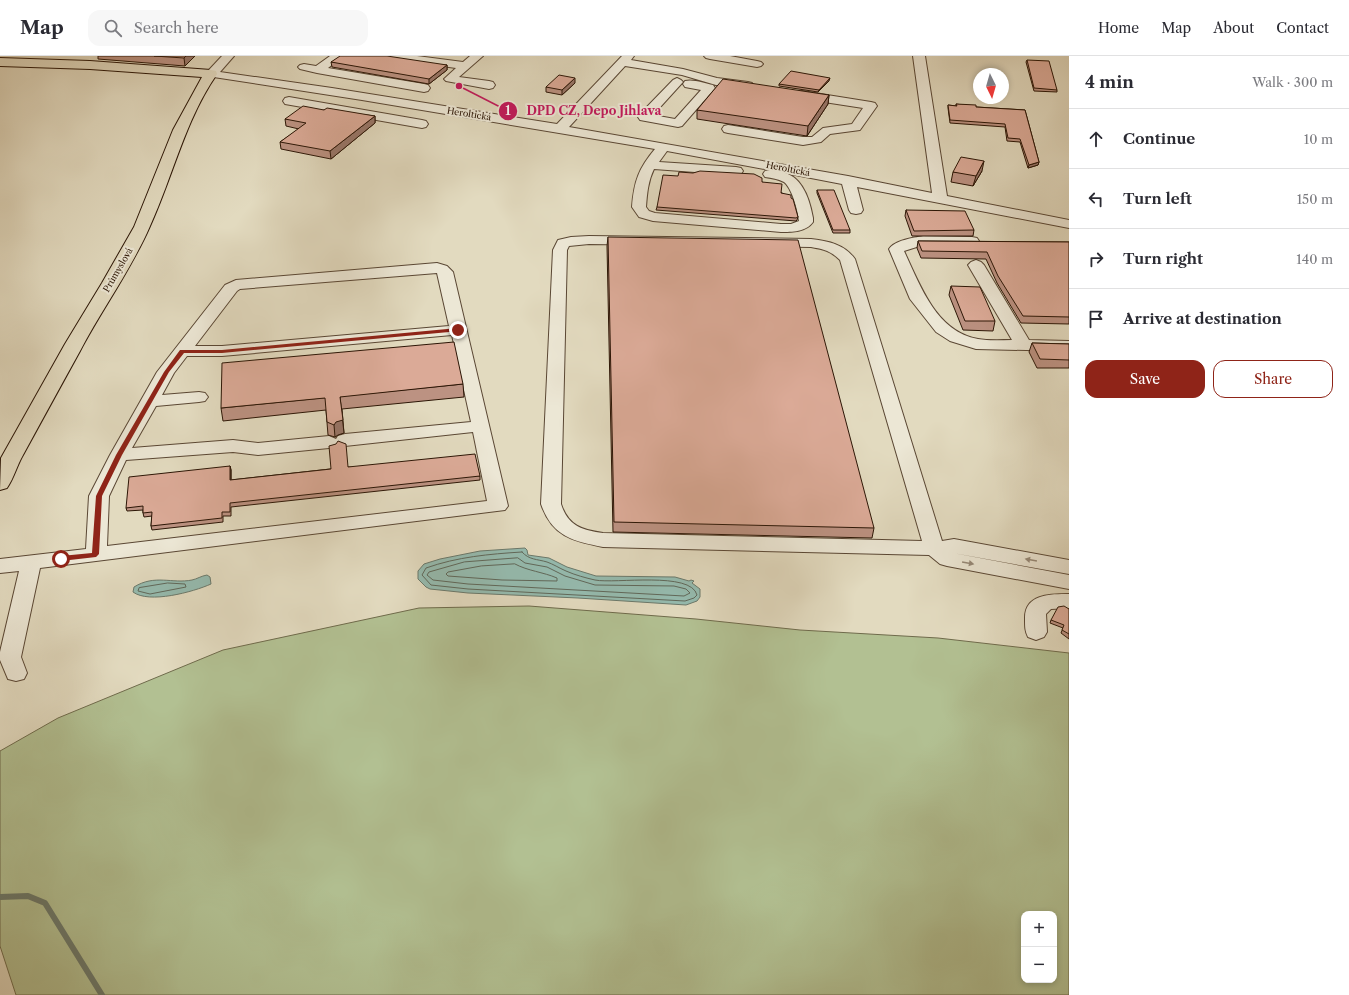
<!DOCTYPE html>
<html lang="en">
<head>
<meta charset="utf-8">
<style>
	:root { --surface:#fff; --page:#f7f7f7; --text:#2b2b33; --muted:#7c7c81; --line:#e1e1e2; --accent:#8f2418 }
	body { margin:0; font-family:"Libre Caslon Text",serif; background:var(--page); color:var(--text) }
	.controls { position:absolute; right:12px; bottom:12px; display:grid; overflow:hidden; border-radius:8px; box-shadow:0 2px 6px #0003 }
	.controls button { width:36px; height:36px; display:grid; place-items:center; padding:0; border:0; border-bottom:1px solid var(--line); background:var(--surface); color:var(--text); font:20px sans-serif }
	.compass { position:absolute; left:973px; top:12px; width:36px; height:36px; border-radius:50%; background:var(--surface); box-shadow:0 2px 6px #0003; rotate:175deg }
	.stop { position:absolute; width:12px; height:12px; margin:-9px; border:3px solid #8f2418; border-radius:50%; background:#fff }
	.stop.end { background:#8f2418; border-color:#fff; box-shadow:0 1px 4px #0008 }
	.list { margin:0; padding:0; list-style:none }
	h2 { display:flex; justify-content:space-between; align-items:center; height:52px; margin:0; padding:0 16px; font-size:17px }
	h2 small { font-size:13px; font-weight:400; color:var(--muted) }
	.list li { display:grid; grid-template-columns:26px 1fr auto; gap:12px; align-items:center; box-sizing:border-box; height:60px; padding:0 16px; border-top:1px solid var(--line) }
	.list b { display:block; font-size:15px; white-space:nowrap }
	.list em { font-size:13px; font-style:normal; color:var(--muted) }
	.actions { display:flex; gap:8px; padding:12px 16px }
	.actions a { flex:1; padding:9px 0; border:1px solid var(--accent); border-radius:12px; text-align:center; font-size:14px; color:var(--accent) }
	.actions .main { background:var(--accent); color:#fff }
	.icon { flex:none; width:22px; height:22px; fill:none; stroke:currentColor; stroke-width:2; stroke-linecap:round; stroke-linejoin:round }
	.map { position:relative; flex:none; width:1069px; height:939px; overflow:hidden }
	header { display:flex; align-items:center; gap:24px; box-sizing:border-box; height:56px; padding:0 20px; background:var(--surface); border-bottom:1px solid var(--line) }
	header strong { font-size:19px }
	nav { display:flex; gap:22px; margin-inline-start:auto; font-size:14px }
	.search { width:280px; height:36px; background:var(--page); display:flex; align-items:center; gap:10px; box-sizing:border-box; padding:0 14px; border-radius:12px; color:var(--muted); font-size:15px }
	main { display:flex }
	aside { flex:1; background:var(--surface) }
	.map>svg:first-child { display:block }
	.green { fill:#b2c092; stroke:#6f6b4c; fill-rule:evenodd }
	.water { fill:#95bbaf; stroke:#6b796b }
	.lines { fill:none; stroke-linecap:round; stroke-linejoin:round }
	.shore { stroke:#60685a; stroke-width:1 }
	.stream { stroke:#6b796b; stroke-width:6 }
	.minor-casing { stroke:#5a4734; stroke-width:2 }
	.major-casing { stroke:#2c1606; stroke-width:2 }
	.minor { fill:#ece7d5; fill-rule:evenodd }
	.major { fill:#e2dabf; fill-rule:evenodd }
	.wall { fill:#bc9282; stroke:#2c1606 }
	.shaded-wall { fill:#99776a; stroke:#2c1606 }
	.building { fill:#dbaa97; stroke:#2c1606 }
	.oneway { fill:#968978 }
	.route { fill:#8f2418 }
	.labels { text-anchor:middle; stroke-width:4; stroke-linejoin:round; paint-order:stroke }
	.far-street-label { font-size:9px; fill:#2c1606; stroke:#ece7d5 }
	.leader { fill:none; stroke:#c2185b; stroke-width:1.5 }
	.callout-dot { fill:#c2185b; stroke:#ece7d5; stroke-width:1.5 }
	.mark-label { font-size:12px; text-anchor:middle; font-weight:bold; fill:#fff }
	.callout-label { font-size:12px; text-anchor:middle; font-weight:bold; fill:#c2185b; stroke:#ece7d5; stroke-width:4; stroke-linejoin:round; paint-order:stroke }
</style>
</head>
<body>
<header>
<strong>Map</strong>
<div class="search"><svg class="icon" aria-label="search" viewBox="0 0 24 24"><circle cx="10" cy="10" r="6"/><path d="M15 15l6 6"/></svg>Search here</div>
<nav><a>Home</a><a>Map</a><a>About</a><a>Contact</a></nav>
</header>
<main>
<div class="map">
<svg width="1069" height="939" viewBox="0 0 1069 939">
	<rect width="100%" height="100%" fill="#e2dabf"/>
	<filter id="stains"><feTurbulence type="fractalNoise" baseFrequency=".005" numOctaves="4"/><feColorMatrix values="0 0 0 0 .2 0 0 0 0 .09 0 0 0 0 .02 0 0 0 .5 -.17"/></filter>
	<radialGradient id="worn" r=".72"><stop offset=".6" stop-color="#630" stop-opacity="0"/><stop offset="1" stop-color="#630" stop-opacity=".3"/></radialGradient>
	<!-- green -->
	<path class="green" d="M529,550L696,563L800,574L938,582L1069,597V939H16L0,890V695L58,662L223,594L419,552ZM1024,858H1054V924H1024Z"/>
	<!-- water -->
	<path class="water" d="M525,492L527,494L528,499L549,502L567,511L596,520L675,521L689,525L691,524L694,525L692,527L700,533V541L697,545L686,549L578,542L468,537L430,533L426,531L418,523V515L424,508L440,503L480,495Z
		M207,519L210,521L211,528C193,536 149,548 133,536L134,531C155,518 172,528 192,524C197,523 201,520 207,519Z"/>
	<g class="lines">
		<!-- shore -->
		<path class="shore" d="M522,496C529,504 537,503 547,506C553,508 559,512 566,515C575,519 586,522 595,524C615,528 691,515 697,539L694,542L685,545L468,533L431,529L422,519L426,512C457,501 489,498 522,496Z
			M518,502L525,507L547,511L565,520L595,529L674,530L686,533L690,537L684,540L468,528L433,524L427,519L429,516L464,506Z
			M515,508C528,515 543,516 557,522V525L502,524L448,520L446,518L448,516L481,510Z
			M168,527L185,528L186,531L150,538L138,535L139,532Z"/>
		<!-- stream -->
		<path class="stream" d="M0,841L28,840L45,847L102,939"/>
		<defs>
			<path id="minor" d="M222,0H234L220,16L332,32L557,68L622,0H634L631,4L683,13L717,22L748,26L752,27L754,30L752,33L748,34L716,29L682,19L625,10L569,71L848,120L932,137L913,0H925L947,140L1069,164V172L857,131L863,154L861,157L856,158L851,157L849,154L842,128L785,117C803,122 810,145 813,162V166C806,176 792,176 781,176L653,165L639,161L632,151C634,125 639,112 655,93L362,44L207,20L205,18L207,16ZM667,95L770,114L765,115L763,118L765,121C772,122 778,123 784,126C792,132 798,155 799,165L791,168H781L655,157L649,155L646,151C647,138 648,125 654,113L736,119L741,118L743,115L741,112L736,111L659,106Z
				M330,0H343L328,12L424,28L428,29L430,32L428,35L424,36L317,17L300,13L298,11L300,9L304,8L316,10Z
				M386,0H417L463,6L470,0H483L459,21L489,25L493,26L495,29L493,32L489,33L446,25L444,23L456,12L392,3L388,2Z
				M704,0H730L757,5L761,6L763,8L761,10L757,11L710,3L706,2Z
				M677,22L681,24L683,26L653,59L675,63L701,34L685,31L683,28L685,25C693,23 705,27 713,29L715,32L682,70L678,71L640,64L638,61L640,58L673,24Z
				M802,35L871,46L875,47L877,50L860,74L830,78L821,86L803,89L728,77L724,76L722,73L724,70L728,69L803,81H812L823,72L852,68L863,52L798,42L796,39L798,36Z
				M289,41L422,64L426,65L428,68L426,71L422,72L285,48L283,45L285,42Z
				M589,180L811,183C828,185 844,188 855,203L942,485L954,483L1069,504V518L953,497L1069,519V533L947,510L940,508L929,499L603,491C572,485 552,480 541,448L553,194L558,184L571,181ZM589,188L811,191C823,193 831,195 840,204L922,485L603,477C582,474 568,470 561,448L567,194L569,190Z
				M923,180L972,181L977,182L979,185L977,188L972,189H923L904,195C920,229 936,276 978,283C989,285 1001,284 1012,284L968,209L971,206L976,204L981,206L984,209L1029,284L1069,285V295L976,293L950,285L936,276L910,243L889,193C895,184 913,182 923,180Z
				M437,207L447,210L453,216L508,450L505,454L40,512L21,601L27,617L24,623L16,625L8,623L0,604V596L19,515L0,517V503L86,493L89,440L110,399L157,316L225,229L236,224ZM437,217L449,270L222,290H195L237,235L240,233ZM452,279L471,366L345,378L338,380L336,383L329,380L258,387L233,384L132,392L156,350L199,346L205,345L208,341L205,337L199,336L162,339L174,317L187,300H222ZM473,376L487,445L107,490L109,440L126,404L233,396L258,399L329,392L336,390L338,387L345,390Z
				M1069,538V552L1051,553L1046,558L1047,576L1044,581L1036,584L1028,581C1025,575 1025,571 1025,563C1024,538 1050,538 1069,538Z"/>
			<path id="major" d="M0,2L90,5L211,14L216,15L217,18C185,64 173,120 150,170C131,214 102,253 80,295C61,329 42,364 23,399C17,409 14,422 7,432L0,434L1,402L65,288L102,227L134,171L173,74L202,21L90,13L0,10Z"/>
		</defs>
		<!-- minor casing -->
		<use href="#minor" class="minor-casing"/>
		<!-- major casing -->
		<use href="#major" class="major-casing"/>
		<!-- minor -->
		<use href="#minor" class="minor"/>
		<!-- major -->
		<use href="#major" class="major"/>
	</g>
	<!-- wall -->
	<path class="wall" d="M98,0H195L185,10L98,3Z
		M1027,4L1057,34V36L1034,35L1026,6Z
		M331,6L447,9V14L429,28L332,11Z
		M829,25L818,36L779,30V28Z
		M575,27L562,39L546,36V31Z
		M829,39L828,48L807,80L697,63V54Z
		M956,48L976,51L1025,54L1039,106L1038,109L1028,112L1020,86L1007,85L1005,71L950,67L948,52V49L956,50Z
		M324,54L375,60V67L331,103L281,93L280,86L299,73L286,70L285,63Z
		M982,115L973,130L951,126L953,116Z
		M678,120L762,126L791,142L798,161L797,164L796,165L656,154L657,151Z
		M817,134L850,174V177H833L817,137Z
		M906,154L974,174L973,180H912L905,160Z
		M608,181L874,472L872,482L613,476L607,190Z
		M918,185L1069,186V268L1021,267L997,227L986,203L921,202L917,192Z
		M951,230L995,265L993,275L963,274L949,239Z
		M1032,287L1069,288V312H1037L1029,296Z
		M463,328L464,341L342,353L344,377L338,379L335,381L328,379L326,354L223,365L221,352Z
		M230,410L231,414V424L348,411L480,420V424L231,451V460H223V466L152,474L151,470L152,460L144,461L143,457V454L127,455L126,452Z
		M1069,553V583L1061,577L1063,572L1050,567L1051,564Z"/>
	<!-- shaded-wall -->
	<path class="shaded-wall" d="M186,0H195L185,10L184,2Z
		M447,9V14L429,28V23Z
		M575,22V27L562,39V34Z
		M830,22L829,25L818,36L819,34Z
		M829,39L828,48L807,80L808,70Z
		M375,60V67L331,103L330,95Z
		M984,105L982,115L973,130L976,120Z
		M1039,106L1038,109L1028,112L1029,109Z
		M340,341L344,377L338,379L335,381L334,369Z
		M230,410L231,414V428L230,424Z"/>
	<!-- building -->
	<path class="building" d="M154,0H186L184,2Z
		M340,0H387L447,9L429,23L331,6Z
		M1027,4L1049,5L1057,34L1034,32Z
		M791,15L830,22L819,34L779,28Z
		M559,19L575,22L562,34L546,31Z
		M723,23L829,39L808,70L697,54Z
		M956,48L976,49V51L1025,54L1039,106L1029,109L1020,83L1008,82L1005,68L950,64L948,49L957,50Z
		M303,50L324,54L327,52L375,60L330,95L280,86L306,67L285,63Z
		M961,101L984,105L976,120L953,116Z
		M700,115L754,118L762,122V126L782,128L781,137L791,139V142L793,143L798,161L796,162L657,151L663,119L678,120L679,116L693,117Z
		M817,134H834L850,174H833Z
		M906,154L965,155L974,174L914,175Z
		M608,181L798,184L874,472L614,466Z
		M918,185L1069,186V261L1023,260L998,220L987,196L922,195Z
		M951,230L980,231L995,265H965Z
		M454,286L463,328L340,341L343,364L336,366L334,369L327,366L325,342L221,352L222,307Z
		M1032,287L1069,288V304L1040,303Z
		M338,385L346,388L348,411L475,398L480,420L230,447V456H222V462L151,470L152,456L143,457V450L126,452L129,421L230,410V424L331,413L329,390L336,388Z
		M1064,550L1069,553V578L1062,574L1064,569L1051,564L1058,551Z"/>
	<!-- one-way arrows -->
	<defs><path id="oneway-solid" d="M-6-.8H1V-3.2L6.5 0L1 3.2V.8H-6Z"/></defs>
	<g class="oneway">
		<use href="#oneway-solid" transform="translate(1031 504) rotate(-170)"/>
		<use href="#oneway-solid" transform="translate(968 507) rotate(10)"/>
	</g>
	<!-- route -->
	<path class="route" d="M458,272H460V275L222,297H184L169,316L122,399L102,440L99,498L96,501L61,505L58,503L61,500L92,497L96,440L116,399L164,316L180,294H222Z"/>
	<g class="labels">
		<!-- far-street labels -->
		<g class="far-street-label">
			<text transform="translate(469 58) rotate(9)" y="3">Heroltická</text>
			<text transform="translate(788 113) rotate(11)" y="3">Heroltická</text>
			<text transform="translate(118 214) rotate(-60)" y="3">Průmyslová</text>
		</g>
	</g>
	<!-- callouts -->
	<path class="leader" d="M459 30L508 55"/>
	<g class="callout-dot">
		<circle cx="459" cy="30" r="4"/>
		<circle cx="508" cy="55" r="10"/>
	</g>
	<g class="mark-label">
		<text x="508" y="59">1</text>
	</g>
	<g class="callout-label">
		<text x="594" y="59">DPD CZ, Depo Jihlava</text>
	</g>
	<rect width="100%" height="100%" filter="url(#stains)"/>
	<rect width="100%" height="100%" fill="url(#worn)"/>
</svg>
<div class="controls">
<button>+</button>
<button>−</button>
</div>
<svg class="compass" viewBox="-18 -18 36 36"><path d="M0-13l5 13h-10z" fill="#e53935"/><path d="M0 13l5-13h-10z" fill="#7c7c81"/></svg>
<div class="stop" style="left:61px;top:503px"></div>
<div class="stop end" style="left:458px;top:274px"></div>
</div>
<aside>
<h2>4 min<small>Walk · 300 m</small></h2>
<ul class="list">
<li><svg class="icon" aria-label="ahead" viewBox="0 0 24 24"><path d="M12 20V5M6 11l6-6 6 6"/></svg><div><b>Continue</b></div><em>10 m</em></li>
<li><svg class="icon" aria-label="left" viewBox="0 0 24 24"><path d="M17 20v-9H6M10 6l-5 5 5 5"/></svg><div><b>Turn left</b></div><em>150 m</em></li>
<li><svg class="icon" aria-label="right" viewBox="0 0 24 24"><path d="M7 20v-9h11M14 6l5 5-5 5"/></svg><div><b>Turn right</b></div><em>140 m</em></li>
<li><svg class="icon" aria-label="arrive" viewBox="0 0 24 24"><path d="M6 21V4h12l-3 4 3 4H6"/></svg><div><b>Arrive at destination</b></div></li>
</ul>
<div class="actions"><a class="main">Save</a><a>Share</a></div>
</aside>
</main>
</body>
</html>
